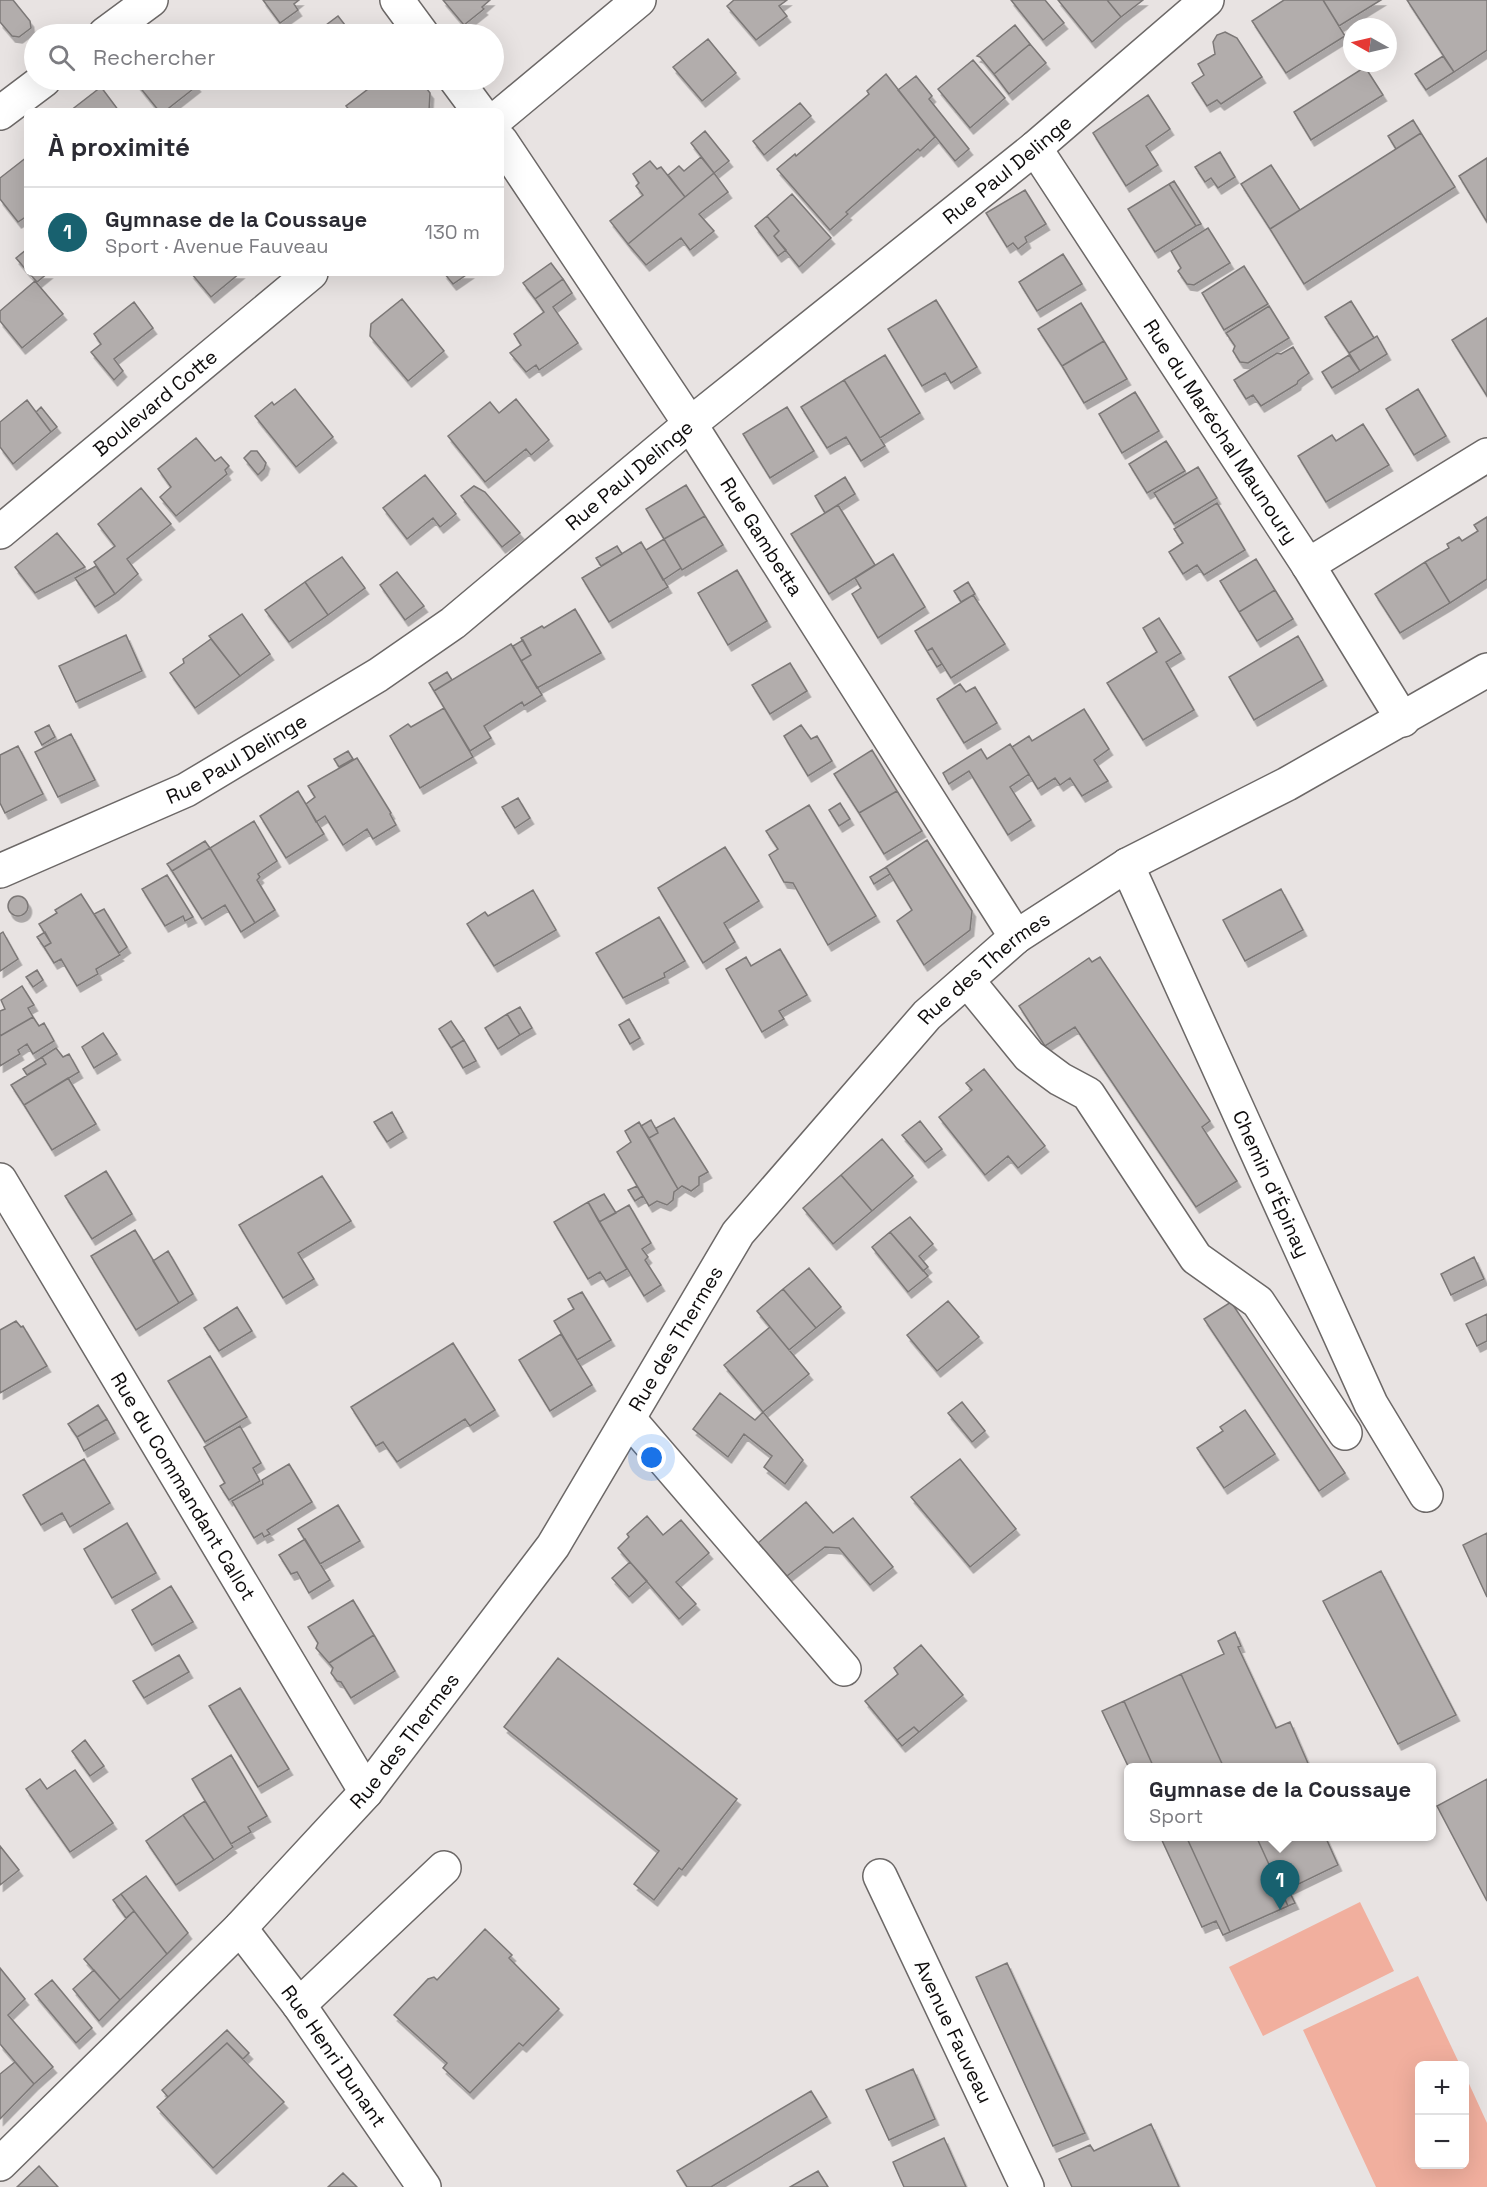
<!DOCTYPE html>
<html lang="fr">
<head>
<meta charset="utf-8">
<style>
	:root { --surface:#fff; --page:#f2f2f3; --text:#2b2b33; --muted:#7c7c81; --line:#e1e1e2; --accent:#18616f }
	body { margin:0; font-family:"Space Grotesk",sans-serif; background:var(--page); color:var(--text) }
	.controls { position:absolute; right:18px; bottom:18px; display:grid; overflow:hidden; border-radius:9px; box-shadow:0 6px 24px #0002 }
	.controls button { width:54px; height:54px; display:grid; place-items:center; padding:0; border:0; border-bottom:2px solid var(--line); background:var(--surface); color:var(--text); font:30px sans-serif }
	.compass { position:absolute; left:1343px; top:18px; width:54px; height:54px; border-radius:50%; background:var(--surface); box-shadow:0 6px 24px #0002; rotate:278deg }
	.you { position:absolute; left:652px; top:1458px; width:21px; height:21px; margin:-15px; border:4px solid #fff; border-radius:50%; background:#1a73e8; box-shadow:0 0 0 9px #1a73e833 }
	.badge { display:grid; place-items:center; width:39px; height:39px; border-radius:50%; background:var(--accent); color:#fff; font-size:20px; font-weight:700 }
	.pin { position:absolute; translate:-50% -50px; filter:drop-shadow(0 2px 3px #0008) }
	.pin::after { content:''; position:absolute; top:32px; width:21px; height:18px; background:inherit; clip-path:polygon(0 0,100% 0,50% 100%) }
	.popup { position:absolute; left:1124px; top:1763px; width:312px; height:78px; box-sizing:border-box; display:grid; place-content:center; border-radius:9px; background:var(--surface); filter:drop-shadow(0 2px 4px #0005); font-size:20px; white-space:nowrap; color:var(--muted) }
	.popup b { font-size:22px; color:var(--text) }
	.popup::after { content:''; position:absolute; left:50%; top:100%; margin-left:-12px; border:12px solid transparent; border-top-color:var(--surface) }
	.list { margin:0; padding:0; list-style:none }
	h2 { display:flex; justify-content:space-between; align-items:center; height:78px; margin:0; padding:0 24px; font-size:26px }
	h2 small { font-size:20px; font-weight:400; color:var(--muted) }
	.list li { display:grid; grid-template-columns:39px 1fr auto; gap:18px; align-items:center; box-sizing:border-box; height:90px; padding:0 24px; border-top:2px solid var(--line) }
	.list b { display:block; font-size:22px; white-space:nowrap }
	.list p { margin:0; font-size:20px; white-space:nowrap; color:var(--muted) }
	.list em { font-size:20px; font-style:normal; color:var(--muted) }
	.icon { flex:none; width:33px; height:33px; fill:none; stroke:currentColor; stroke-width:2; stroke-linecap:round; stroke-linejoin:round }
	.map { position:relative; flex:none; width:1487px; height:2187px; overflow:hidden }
	.search { position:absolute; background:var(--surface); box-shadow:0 6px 24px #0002; left:24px; top:24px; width:480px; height:66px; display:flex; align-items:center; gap:15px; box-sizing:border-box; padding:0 21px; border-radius:33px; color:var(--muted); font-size:22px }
	.panel { position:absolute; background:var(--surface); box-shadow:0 6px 24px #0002; left:24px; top:108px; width:480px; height:168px; border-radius:9px }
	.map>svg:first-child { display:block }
	.green { fill:#f1af9e }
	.building { fill:#b2adac; stroke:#7c7877; stroke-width:1.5; filter:url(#shadow) }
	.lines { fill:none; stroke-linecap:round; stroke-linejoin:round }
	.minor-casing { stroke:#6c6867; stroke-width:36 }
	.minor { stroke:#fff; stroke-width:33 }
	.labels { text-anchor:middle; stroke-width:5; stroke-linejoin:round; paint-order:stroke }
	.street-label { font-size:20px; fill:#0e0c0c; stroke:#e8e3e2 }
</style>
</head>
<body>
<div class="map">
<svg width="1487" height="2187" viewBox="0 0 1487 2187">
	<defs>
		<filter id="shadow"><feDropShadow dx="3.5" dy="6" stdDeviation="0" flood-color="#0004"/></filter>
	</defs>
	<rect width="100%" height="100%" fill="#e8e3e2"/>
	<!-- green -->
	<path class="green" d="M1360,1902L1394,1971L1263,2036L1229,1967Z
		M1418,1976L1460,2065L1420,2066V2164H1464L1465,2075L1487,2123V2187H1376L1303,2030Z"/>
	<!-- building -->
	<path class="building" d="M0,0H13L30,21L31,28L19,37L12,36L0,22Z
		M263,0H299L294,4L298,10L280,23Z
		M443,0H490L482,7L484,9L464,25Z
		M734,0H787L779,6L787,16L756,40L727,6Z
		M1011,0H1045L1064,23L1043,40Z
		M1058,0H1107L1121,17L1092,42Z
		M1107,0H1143L1121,17Z
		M1284,0H1323L1345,36L1286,73L1252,21Z
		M1323,0H1381L1339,26Z
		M1407,0H1487V50L1454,72Z
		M338,16L352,34H314Z
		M1015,25L1030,44L994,74L980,57L977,56Z
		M1225,32L1237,38L1262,77L1221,104L1217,100L1207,106L1192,83L1204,75L1198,64L1215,54L1213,42L1217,35Z
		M708,39L736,73L702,101L673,67Z
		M1030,44L1046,63L1009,94L994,74Z
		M1443,56L1454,72L1426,90L1415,74Z
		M973,60L1005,98L970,128L938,89Z
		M1365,67L1383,95L1311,140L1294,112Z
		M886,74L935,137L920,151L918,149L846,212L848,214L830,230L777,169L795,154L796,156L869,94L867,91Z
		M916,76L932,96L929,99L969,149L955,161L898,90Z
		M134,80H192L197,86L165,111H159Z
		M380,80L389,88L400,80H420L430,93L429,111H350L346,106Z
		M101,87L119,111H70Z
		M1148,95L1170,129L1146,146L1158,165L1126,186L1093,133Z
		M800,103L811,116L764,155L753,141Z
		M1413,120L1421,133L1396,149L1388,136Z
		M705,131L729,161L714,173L691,143Z
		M1421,133L1455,187L1304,284L1270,229Z
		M1220,152L1235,177L1218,188L1211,178L1205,182L1195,167Z
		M27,157V216L18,222L0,199V178Z
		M701,157L714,173L685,197L668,175L679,166L684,171Z
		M1487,158V222L1459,176Z
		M650,161L657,169L661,167L685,197L628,244L610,221L643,195L636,186L639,183L633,174Z
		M1271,165L1300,210L1270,229L1241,184Z
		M714,173L728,192L699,214L714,231L690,250L681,238L646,265L628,244Z
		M1174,181L1201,224L1196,226L1169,184Z
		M1169,184L1196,226L1155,252L1128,209Z
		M1025,190L1046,224L1025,237L1027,242L1018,249L1013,243L1007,247L986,213Z
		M792,194L831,238L799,267L774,236L779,231L767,216Z
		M767,216L779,231L774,236L786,250L778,256L755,226Z
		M1208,228L1230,263L1194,285L1187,284L1178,271L1181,268L1171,251Z
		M27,249V271L16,258Z
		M1063,254L1082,284L1037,311L1019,282Z
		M551,263L563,279L535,299L523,283Z
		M1244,266L1268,304L1224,330L1202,293Z
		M29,273H48L37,282Z
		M191,273H240L211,297Z
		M444,273H469L453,284Z
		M563,279L572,293L553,307L578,343L539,370L536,365L526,372L510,353L521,345L514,334L544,312L535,299Z
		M35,281L63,314L22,348L0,321V311Z
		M402,299L444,351L408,381L370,336L371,324Z
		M936,300L977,367L951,383L945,373L922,386L888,329Z
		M1351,301L1374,338L1349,353L1325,317Z
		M134,302L153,328L114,359L123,371L114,380L91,352L101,344L94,334Z
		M1081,303L1104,341L1062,366L1038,329Z
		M1269,306L1289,338L1248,363L1240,362L1233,351L1235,346L1226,333Z
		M1487,318V396L1452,340Z
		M1377,336L1387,354L1360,371L1349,353Z
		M1104,341L1127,379L1084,403L1062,366Z
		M1293,347L1309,373L1298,381L1297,384L1261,406L1253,395L1246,399L1234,380L1277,353L1281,354Z
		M885,355L920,413L880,438L844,380Z
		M1349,355L1360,371L1332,388L1322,372Z
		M844,380L885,446L861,461L846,437L827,448L801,407Z
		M295,389L333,437L296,467L255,416L272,402L274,405Z
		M1418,389L1446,436L1414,455L1386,409Z
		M1135,392L1159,431L1122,453L1099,414Z
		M516,399L549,440L531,455L526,449L485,482L448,436L490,402L499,413Z
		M27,400L51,432L13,464L0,447V422Z
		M41,407L57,427L51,432L36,412Z
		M787,407L814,451L770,478L743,434Z
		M1363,424L1389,465L1326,502L1298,456L1332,435L1336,441Z
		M196,438L215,461L221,457L229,466L225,470L227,474L176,516L160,497L171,487L158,469Z
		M1166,441L1185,471L1147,493L1129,464Z
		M251,451H257L266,463L264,469L258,475L244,458Z
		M1198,467L1217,498L1174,524L1154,493Z
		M425,475L456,514L440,527L433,518L407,539L383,508Z
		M845,477L855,494L825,513L815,496Z
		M686,485L705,516L664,539L646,509Z
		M474,486L485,492L520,533L502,547L461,496Z
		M141,488L171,524L127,559L138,574L115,594L94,562L115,546L98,524Z
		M1217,503L1245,550L1204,575L1197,565L1183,574L1169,552L1183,543L1174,529Z
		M838,505L875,565L829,594L791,534Z
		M705,516L723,545L682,570L664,539Z
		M1487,517V579L1450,603L1425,562L1449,548L1447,544L1459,537L1462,541L1478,531L1474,525Z
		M57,533L85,567L35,593L15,567Z
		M664,539L681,568L663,580L646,550Z
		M641,542L668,587L609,622L582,578Z
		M617,546L622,554L601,566L596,558Z
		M893,554L925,607L878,638L852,594L861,588L855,578Z
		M342,557L365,588L328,615L305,582Z
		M1256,559L1275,590L1239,612L1220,581Z
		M1425,562L1450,603L1400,633L1375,594Z
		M96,566L115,594L95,607L75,578Z
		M737,570L767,621L728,645L698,593Z
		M397,572L424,606L405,620L380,585Z
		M305,582L328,615L289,642L265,610Z
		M968,582L975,594L961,602L954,591Z
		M1275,590L1293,619L1257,641L1239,612Z
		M973,595L1005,644L951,678L932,648L927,651L915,631Z
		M575,609L601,653L537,688L521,661L531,655L521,638L542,626L544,628Z
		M242,614L270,654L240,676L209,636Z
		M1159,618L1181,653L1166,662L1194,710L1143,740L1107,683L1157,652L1143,628Z
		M126,635L142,671L76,702L59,666Z
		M1298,636L1323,680L1254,720L1229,677Z
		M211,639L240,676L195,708L170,673L184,663L183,659Z
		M523,640L531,655L521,661L513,646Z
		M511,644L542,695L524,706L522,702L484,726L491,738L470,751L434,691Z
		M932,648L942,664L937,667L927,651Z
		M790,663L807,691L770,714L752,685Z
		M447,672L452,680L434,691L429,683Z
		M960,684L966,692L975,687L997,723L964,743L937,699Z
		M444,708L473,757L420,788L390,736L408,724L411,727Z
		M1084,709L1109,749L1094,760L1108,781L1082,796L1070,778L1060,785L1055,778L1038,789L1012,747L1029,736L1032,741Z
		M49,725L55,737L42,745L35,732Z
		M801,725L811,739L817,736L832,761L808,776L784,736Z
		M71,734L95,780L58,797L35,752Z
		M1010,744L1029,774L1010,787L1031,820L1008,835L969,771L949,784L943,773L981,749L987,759Z
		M18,746L43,794L5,813L0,803V755Z
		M872,750L897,791L859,813L834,774Z
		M348,751L353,759L339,767L334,759Z
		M357,758L391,813L390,814L396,825L373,839L367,829L343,845L325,816L316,822L306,804L315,797L308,786Z
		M298,791L324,834L286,858L260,816Z
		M897,791L922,831L884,854L859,813Z
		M518,798L530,818L515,828L502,807Z
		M840,803L850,819L839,826L829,810Z
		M809,805L876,916L828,945L793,883L784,882L769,855L778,849L766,831Z
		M254,821L277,861L258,874L260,877L257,880L275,910L255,923L210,848Z
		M927,840L972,911L970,930L924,965L897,921L912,910L886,867Z
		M205,841L210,848L172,871L167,864Z
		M725,847L759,901L724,923L735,942L703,963L658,888Z
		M210,848L255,923L241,932L225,905L202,919L172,871Z
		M886,867L890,874L874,884L870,877Z
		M167,875L193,917L185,921L183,916L165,926L142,889Z
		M1281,889L1303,930L1245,961L1223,920Z
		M533,890L556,930L494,966L467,924L485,912L488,916Z
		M81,894L120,955L96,969L98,974L77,986L61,959L54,963L44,947L51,943L39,924L57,913L55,910Z
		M8 906a10 10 0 1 1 20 0a10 10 0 1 1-20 0Z
		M104,909L127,947L119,953L94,914Z
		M659,917L685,961L664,973L665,977L623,998L596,953Z
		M3,932L18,959L0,971V934Z
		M45,932L51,943L44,947L37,937Z
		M780,949L807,995L779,1011L784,1019L762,1032L726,969L746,957L751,966Z
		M1100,957L1210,1121L1202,1127L1237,1181L1196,1207L1075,1027L1045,1046L1019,1006L1089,958L1092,962Z
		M37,970L43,980L33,987L26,977Z
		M22,986L34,1005L28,1008L33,1017L0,1036V1011L5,1009L1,1000Z
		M520,1007L532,1028L520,1035L507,1014Z
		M507,1014L520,1035L498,1049L485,1028Z
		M33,1017L39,1026L44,1023L54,1041L33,1054L27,1044L18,1050L20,1054L0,1066V1036Z
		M629,1019L640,1038L630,1044L619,1025Z
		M451,1021L464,1040L451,1048L439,1029Z
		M103,1033L117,1054L94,1068L82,1047Z
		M464,1040L476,1061L463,1068L451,1048Z
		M56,1048L63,1057L69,1054L79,1072L24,1105L11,1085L46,1064L42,1057Z
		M42,1057L46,1064L27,1075L23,1069Z
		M984,1069L1045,1146L1018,1168L1008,1156L985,1175L939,1117L972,1090L966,1083Z
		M68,1078L96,1124L52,1150L24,1105Z
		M392,1112L403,1132L387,1142L374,1122Z
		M674,1118L708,1172L699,1177V1185L691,1191L682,1186L678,1189L649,1138L658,1133L656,1128Z
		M651,1120L658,1133L649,1138L641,1126Z
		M920,1121L942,1149L925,1162L902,1135Z
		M639,1122L678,1189L674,1192L673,1200L667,1205L657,1201L649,1206L617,1152L631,1142L625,1131Z
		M882,1139L913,1176L872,1211L841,1175Z
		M106,1171L132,1214L92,1239L65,1196Z
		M841,1175L872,1211L833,1244L803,1208Z
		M322,1176L351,1221L298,1253L314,1279L283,1298L239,1225Z
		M637,1186L643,1196L635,1201L628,1190Z
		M604,1194L616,1213L599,1222L588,1202Z
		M588,1202L627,1269L606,1281L600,1272L588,1279L554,1222Z
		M629,1205L651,1243L642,1249L648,1257L645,1260L661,1285L644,1296L599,1222Z
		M910,1217L933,1244L919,1256L928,1267L923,1271L890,1232Z
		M135,1230L179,1303L136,1330L91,1256Z
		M890,1232L928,1276L908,1292L872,1247Z
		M168,1251L193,1294L179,1303L153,1261Z
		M1474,1257L1484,1279L1451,1295L1441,1274Z
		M809,1268L841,1307L816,1328L783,1289Z
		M783,1289L816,1328L789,1350L757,1311Z
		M582,1292L611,1340L577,1360L554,1321L574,1309L568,1299Z
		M948,1301L979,1337L937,1371L907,1335Z
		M1231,1302L1345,1473L1319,1491L1204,1319Z
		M237,1307L252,1331L219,1351L204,1328Z
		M1487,1314V1341L1477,1346L1466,1324Z
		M16,1321L21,1327L23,1326L47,1366L0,1393V1330Z
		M770,1327L809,1374L763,1412L724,1365Z
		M561,1334L592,1385L550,1411L519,1360Z
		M453,1343L495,1410L470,1426L465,1419L397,1462L383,1442L376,1446L351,1407Z
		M210,1356L247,1417L205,1442L168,1381Z
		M720,1393L755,1420L763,1412L803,1460L785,1484L764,1467L772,1456L744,1434L728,1457L693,1429Z
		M962,1402L985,1431L972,1442L948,1413Z
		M98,1405L107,1419L77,1437L68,1424Z
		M1245,1410L1275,1454L1224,1488L1197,1448L1223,1431L1220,1427Z
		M107,1419L115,1433L84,1451L77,1437Z
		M240,1426L261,1463L253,1468L260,1481L229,1500L220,1486L225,1483L204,1447Z
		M84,1459L110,1503L70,1527L62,1513L41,1525L23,1495Z
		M960,1459L1016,1529L970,1567L911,1497Z
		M289,1464L312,1502L267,1530L270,1534L264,1537L262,1533L254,1538L232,1501L263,1484L262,1480Z
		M806,1502L833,1533L853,1518L893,1567L870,1585L839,1548L825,1547L787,1576L758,1543Z
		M338,1505L360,1541L320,1564L298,1529Z
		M647,1516L663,1535L681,1520L709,1553L676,1582L696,1604L679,1619L618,1548L629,1537L627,1534Z
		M127,1523L156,1573L112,1598L84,1549Z
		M1487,1533V1597L1463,1545Z
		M305,1539L330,1580L309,1593L297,1572L291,1574L279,1555Z
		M630,1562L647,1581L629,1597L612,1578Z
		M1381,1571L1456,1715L1398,1744L1323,1601Z
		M171,1586L193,1622L152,1645L132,1610Z
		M353,1600L374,1635L329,1663L316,1648L318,1643L308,1627Z
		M1235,1632L1241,1646L1238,1647L1276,1728L1290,1722L1310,1768H1224L1181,1674L1224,1654L1218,1641Z
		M374,1635L395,1671L351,1698L341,1682L337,1681L331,1673L333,1668L329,1663Z
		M921,1645L963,1695L919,1732L914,1727L897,1740L865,1701L898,1674L894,1668Z
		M179,1655L189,1672L144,1698L133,1681Z
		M558,1658L737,1799L682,1870L679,1868L654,1900L634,1884L659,1851L504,1727Z
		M1181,1674L1224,1768H1154L1124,1701Z
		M240,1688L289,1769L258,1787L209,1706Z
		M1124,1701L1154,1768H1129L1102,1711Z
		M914,1727L919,1732L902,1746L897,1740Z
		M85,1740L104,1766L90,1776L72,1751Z
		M231,1755L267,1816L248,1827L251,1832L231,1844L192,1779Z
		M75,1770L113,1823L70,1852L26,1789L40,1779L47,1789Z
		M1487,1779V1901L1437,1806Z
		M205,1801L233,1847L214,1860L183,1815Z
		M183,1815L214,1860L176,1885L146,1841Z
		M1160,1836H1186L1230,1932L1223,1935L1216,1921L1202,1927Z
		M1186,1836H1256L1288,1906L1230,1932Z
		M1256,1836H1325L1338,1865L1288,1889L1295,1903L1288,1906Z
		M0,1846L19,1870L0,1885Z
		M146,1876L188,1933L167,1954L121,1894Z
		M121,1894L134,1911L126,1918L113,1900Z
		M134,1911L167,1954L120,2000L84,1959Z
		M485,1929L512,1955L509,1958L559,2009L523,2046L519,2043L470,2093L443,2068L447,2063L394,2015L428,1979L434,1977L437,1980Z
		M1007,1963L1085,2133L1053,2146L976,1977Z
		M0,1968L25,1999L8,2015L53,2067L34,2084L0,2044Z
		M94,1970L120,2000L99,2021L73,1989Z
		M52,1980L92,2028L76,2043L35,1994Z
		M227,2030L249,2053L243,2059L227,2043L168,2097L162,2090Z
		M227,2043L284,2102L213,2168L157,2107Z
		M15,2062L34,2084L0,2119V2074Z
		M913,2069L935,2119L889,2140L866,2090Z
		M811,2091L827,2117L711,2187H687L677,2171Z
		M1151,2124L1179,2187H1072L1059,2159L1090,2145L1094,2151Z
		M944,2138L966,2187H904L893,2162Z
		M39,2166L58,2187H17Z
		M818,2171L828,2187H790Z
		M343,2173L357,2187H328Z"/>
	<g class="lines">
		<defs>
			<g id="minor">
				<path d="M397,0L422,34"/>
				<path d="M105,34L151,0"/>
				<path d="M456,80L479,111"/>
				<path d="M0,113L44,80"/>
				<path d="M501,115L639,0"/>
				<path id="s1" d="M501,141L690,424L1016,937"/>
				<path id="s2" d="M1035,148L1308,565L1403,720"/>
				<path id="s3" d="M0,532L311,273"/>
				<path d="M1308,565L1487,455"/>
				<path id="s4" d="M1127,865L1371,1404L1426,1495"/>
				<path id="s5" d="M0,871L186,790L378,675L453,623L690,424L1035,148L1207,0"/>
				<path d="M967,980L1029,1056L1060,1079L1088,1094L1196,1258L1258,1302L1345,1433"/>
				<path id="s6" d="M0,1180L366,1792"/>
				<path d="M629,1419L844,1669"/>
				<path id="s7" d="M880,1876L1027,2187"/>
				<path id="s8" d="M240,1928L299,2005L424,2187"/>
				<path d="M299,2005L444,1868"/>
				<path id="s9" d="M0,2164L240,1928L366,1792L553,1546L738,1233L927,1015L1016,937L1127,865L1287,784L1487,670"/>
			</g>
		</defs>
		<!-- minor casing -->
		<use href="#minor" class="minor-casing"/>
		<!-- minor -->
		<use href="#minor" class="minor"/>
	</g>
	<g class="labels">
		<!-- street labels -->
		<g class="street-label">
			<text dy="7" stroke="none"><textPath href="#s5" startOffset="1234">Rue Paul Delinge</textPath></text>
			<text dy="7" stroke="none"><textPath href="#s3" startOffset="202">Boulevard Cotte</textPath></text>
			<text dy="7" stroke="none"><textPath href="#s2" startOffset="339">Rue du Maréchal Maunoury</textPath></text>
			<text dy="7" stroke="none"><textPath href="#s5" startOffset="748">Rue Paul Delinge</textPath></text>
			<text dy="7" stroke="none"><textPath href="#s1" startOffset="474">Rue Gambetta</textPath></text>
			<text dy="7" stroke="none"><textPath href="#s5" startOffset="262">Rue Paul Delinge</textPath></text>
			<text dy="7" stroke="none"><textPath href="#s9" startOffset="1557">Rue des Thermes</textPath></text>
			<text dy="7" stroke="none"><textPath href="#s4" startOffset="350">Chemin d'Épinay</textPath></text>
			<text dy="7" stroke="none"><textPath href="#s9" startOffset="1072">Rue des Thermes</textPath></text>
			<text dy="7" stroke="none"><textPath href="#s6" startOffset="357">Rue du Commandant Callot</textPath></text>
			<text dy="7" stroke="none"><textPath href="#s9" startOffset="586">Rue des Thermes</textPath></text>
			<text dy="7" stroke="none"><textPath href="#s7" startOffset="172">Avenue Fauveau</textPath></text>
			<text dy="7" stroke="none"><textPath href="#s8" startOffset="159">Rue Henri Dunant</textPath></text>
		</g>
	</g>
</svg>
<div class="controls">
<button>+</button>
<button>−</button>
</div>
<svg class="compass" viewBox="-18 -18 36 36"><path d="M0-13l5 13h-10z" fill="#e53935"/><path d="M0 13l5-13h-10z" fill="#7c7c81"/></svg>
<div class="you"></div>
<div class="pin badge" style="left:1280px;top:1910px">1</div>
<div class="popup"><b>Gymnase de la Coussaye</b>Sport</div>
<div class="search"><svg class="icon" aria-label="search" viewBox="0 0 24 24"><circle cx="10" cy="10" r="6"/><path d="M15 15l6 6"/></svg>Rechercher</div>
<section class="panel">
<h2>À proximité<small></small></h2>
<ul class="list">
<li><span class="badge">1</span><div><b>Gymnase de la Coussaye</b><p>Sport · Avenue Fauveau</p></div><em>130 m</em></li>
</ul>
</section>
</div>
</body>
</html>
